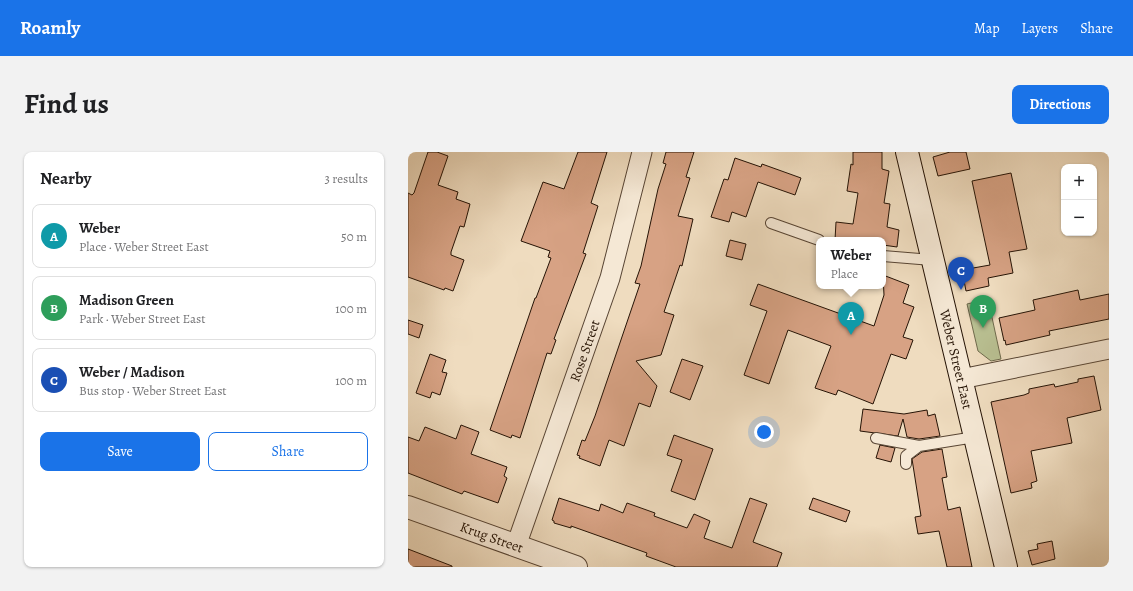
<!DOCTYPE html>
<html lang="en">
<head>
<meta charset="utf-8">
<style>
	:root { --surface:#fff; --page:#f2f2f2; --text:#202124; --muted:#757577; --line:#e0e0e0; --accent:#1a73e8 }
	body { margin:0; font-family:Alegreya,serif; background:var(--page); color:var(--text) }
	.controls { position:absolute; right:12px; top:12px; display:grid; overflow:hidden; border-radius:8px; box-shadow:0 1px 3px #0004 }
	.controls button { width:36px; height:36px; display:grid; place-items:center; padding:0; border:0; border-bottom:1px solid var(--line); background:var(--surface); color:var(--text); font:20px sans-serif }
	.you { position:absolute; left:356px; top:280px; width:14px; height:14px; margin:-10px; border:3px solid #fff; border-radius:50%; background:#1a73e8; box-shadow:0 0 0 6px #1a73e833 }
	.badge { display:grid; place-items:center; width:26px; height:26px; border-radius:50%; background:var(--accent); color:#fff; font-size:13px; font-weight:700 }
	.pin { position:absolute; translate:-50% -33px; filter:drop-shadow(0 1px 2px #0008) }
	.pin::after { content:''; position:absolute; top:21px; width:14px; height:12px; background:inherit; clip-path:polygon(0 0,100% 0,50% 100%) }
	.popup { position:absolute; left:408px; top:85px; width:70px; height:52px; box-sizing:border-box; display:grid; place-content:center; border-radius:8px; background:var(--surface); filter:drop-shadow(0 1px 3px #0005); font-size:13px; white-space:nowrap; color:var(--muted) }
	.popup b { font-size:15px; color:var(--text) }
	.popup::after { content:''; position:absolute; left:50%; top:100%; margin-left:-8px; border:8px solid transparent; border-top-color:var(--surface) }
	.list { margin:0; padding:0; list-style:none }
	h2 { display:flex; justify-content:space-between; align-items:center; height:52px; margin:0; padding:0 16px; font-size:17px }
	h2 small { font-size:13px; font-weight:400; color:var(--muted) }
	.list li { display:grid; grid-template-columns:26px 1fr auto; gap:12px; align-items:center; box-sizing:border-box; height:64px; margin:0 8px 8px; padding:0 8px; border:1px solid var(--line); border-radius:8px }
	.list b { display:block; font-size:15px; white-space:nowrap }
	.list p { margin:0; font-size:13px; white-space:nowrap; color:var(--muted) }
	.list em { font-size:13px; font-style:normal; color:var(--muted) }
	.actions { display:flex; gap:8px; padding:12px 16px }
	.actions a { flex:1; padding:9px 0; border:1px solid var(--accent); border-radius:8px; text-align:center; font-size:14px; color:var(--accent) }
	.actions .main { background:var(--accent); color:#fff }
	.map { position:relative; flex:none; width:701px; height:415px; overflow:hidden; border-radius:8px }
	header { display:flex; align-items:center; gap:24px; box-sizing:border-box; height:56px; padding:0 20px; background:var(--accent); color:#fff }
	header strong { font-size:19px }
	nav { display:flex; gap:22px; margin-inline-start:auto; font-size:14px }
	.intro { display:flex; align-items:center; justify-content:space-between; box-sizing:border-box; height:96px; padding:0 24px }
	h1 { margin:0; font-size:28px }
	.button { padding:10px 18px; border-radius:8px; background:var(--accent); color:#fff; font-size:14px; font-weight:700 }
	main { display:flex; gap:24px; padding:0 24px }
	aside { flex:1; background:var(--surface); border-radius:8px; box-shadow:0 1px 3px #0004 }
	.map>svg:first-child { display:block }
	.green { fill:#b9c092; stroke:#6f6a4c }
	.building { fill:#d7a284; stroke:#251305 }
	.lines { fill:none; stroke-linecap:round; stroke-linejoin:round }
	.service-casing { stroke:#584534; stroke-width:12 }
	.minor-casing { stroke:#584534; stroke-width:21 }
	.tertiary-casing { stroke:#584534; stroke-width:24 }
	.secondary-casing { stroke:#251305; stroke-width:24 }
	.service { stroke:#f5e8d5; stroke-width:10 }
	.minor { stroke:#f5e8d5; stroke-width:19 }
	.tertiary { stroke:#f5e8d5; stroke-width:22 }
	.secondary { stroke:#f5e8d5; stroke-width:22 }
	.labels { text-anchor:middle; stroke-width:3; stroke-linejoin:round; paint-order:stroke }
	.street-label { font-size:14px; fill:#251305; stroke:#f5e8d5 }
</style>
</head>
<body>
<header>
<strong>Roamly</strong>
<nav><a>Map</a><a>Layers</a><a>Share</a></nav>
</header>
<div class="intro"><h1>Find us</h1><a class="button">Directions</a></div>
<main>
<aside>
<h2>Nearby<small>3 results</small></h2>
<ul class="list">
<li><span class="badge" style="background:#0f9aa8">A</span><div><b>Weber</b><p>Place · Weber Street East</p></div><em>50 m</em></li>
<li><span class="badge" style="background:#2e9e5b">B</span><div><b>Madison Green</b><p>Park · Weber Street East</p></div><em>100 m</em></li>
<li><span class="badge" style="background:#1a4fb4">C</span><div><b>Weber / Madison</b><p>Bus stop · Weber Street East</p></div><em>100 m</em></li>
</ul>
<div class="actions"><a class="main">Save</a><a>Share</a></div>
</aside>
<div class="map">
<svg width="701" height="415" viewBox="0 0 701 415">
	<rect width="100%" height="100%" fill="#efdcbf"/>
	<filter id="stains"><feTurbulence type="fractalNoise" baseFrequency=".005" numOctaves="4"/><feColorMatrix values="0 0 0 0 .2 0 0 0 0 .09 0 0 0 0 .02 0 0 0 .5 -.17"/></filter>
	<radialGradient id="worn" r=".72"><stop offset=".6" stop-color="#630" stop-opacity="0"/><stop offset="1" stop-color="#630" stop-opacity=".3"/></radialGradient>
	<!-- green -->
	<path class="green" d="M580,147L593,207L583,209L570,199L559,152Z"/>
	<!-- building -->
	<path class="building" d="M20,0H29L40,4L30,33L50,40L48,47L62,52L56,75L52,74L43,100V103L56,108L45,139L37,136L36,138L0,125V41L4,43L6,41Z
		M170,0H199L183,51L190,54L175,101L178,102L146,187L148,188L143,202L139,201L112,286L104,283L103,286L82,278L127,146H128L143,106L140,105L142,99L113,89L135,30L156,37Z
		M258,0H286L278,25L282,26L270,64L285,67L274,114L272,113L256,160L266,163L253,203L228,209L249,234L242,255L231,251L216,294L201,288L192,314L171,306L172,304L169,303L174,288L177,289L187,264L232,132L227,131L233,114L250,37L258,12L255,11Z
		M445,0H474V17L481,19L476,51L482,52L479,75L491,78L489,95L475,93V88H427L428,70L445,72L450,41L439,39L443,12L445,13Z
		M542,0H558L562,17L530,24L525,5Z
		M327,6L353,15L354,12L393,26L387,43L350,30L338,65L324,60L321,70L303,65L316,27L320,28Z
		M603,21L619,97L601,100L605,121L580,126L581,134L558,139L554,118L582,113L564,29Z
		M322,88L338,92L334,108L318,104Z
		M475,123L501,133L495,151L506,155L495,185L505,188L498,207L483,202L465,252L430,238L428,243L407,236L423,194L380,178L361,232L336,223L359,159L342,153L350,132L466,174L476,143Z
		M670,138L672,148L701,142V167L641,179L642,183L598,193L597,188L596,189L591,166L627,158L625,148Z
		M0,168L15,173L11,186L0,182Z
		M22,202L38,208L34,220L39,221L32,243L24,240L22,246L8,241Z
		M274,207L295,214L282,248L262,240Z
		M686,224L693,258L659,266L664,291L623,299L629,329L623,331L624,336L603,341L583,250L616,243L621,241V237L646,232L647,235L670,230V227Z
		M455,257L496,262L519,258L520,264L527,262L532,284L511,287L499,285L495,267L490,284L452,279Z
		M53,273L71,280L63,302L99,315L96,324L99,326L90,351L56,339L54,342L0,321V285L11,289L17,275L48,287Z
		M266,283L305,297L287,348L263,339L274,308L259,303Z
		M472,293L487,296L483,310L468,306Z
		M534,297L539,325L534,326L540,358L552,355L564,415H539L531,379L510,382L507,365L513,364L504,307L514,300Z
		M151,346L191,359L193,352L215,361L219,351L247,361L246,364L279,376L286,362L302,369L296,386L324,396L342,346L359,352L345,390L374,401L369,415H268L238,404L239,401L163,374V376L146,371V369L144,368Z
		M405,346L442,359L438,370L401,357Z
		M644,389L647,407L624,413L620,399L630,397L629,392Z
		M0,397L44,414V415H0Z"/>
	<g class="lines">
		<defs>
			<path id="service" d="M363,71L411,88
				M475,104L524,108
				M468,286L511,294L567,285
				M498,312V304L511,294"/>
			<g id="minor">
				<path d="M553,227L701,197"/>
				<path id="s1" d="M108,394L202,126L234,0"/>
			</g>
			<g id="tertiary">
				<path id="s2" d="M0,355L168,415"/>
			</g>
			<g id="secondary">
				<path id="s3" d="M499,0L598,415"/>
			</g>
		</defs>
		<!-- service casing -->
		<use href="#service" class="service-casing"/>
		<!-- minor casing -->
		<use href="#minor" class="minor-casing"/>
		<!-- tertiary casing -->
		<use href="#tertiary" class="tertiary-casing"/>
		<!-- secondary casing -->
		<use href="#secondary" class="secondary-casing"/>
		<!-- service -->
		<use href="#service" class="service"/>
		<!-- minor -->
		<use href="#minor" class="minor"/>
		<!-- tertiary -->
		<use href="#tertiary" class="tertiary"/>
		<!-- secondary -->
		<use href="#secondary" class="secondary"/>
	</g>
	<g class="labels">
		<!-- street labels -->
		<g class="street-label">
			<text dy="5" stroke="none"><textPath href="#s1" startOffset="207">Rose Street</textPath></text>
			<text dy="5" stroke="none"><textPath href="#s3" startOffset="213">Weber Street East</textPath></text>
			<text dy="5" stroke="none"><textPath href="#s2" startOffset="89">Krug Street</textPath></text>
		</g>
	</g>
	<rect width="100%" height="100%" filter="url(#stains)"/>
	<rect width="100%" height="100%" fill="url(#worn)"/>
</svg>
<div class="controls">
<button>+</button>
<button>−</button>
</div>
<div class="you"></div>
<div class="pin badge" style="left:443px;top:183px;background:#0f9aa8">A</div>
<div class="popup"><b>Weber</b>Place</div>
<div class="pin badge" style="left:575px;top:176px;background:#2e9e5b">B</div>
<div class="pin badge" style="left:553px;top:138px;background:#1a4fb4">C</div>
</div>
</main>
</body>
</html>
